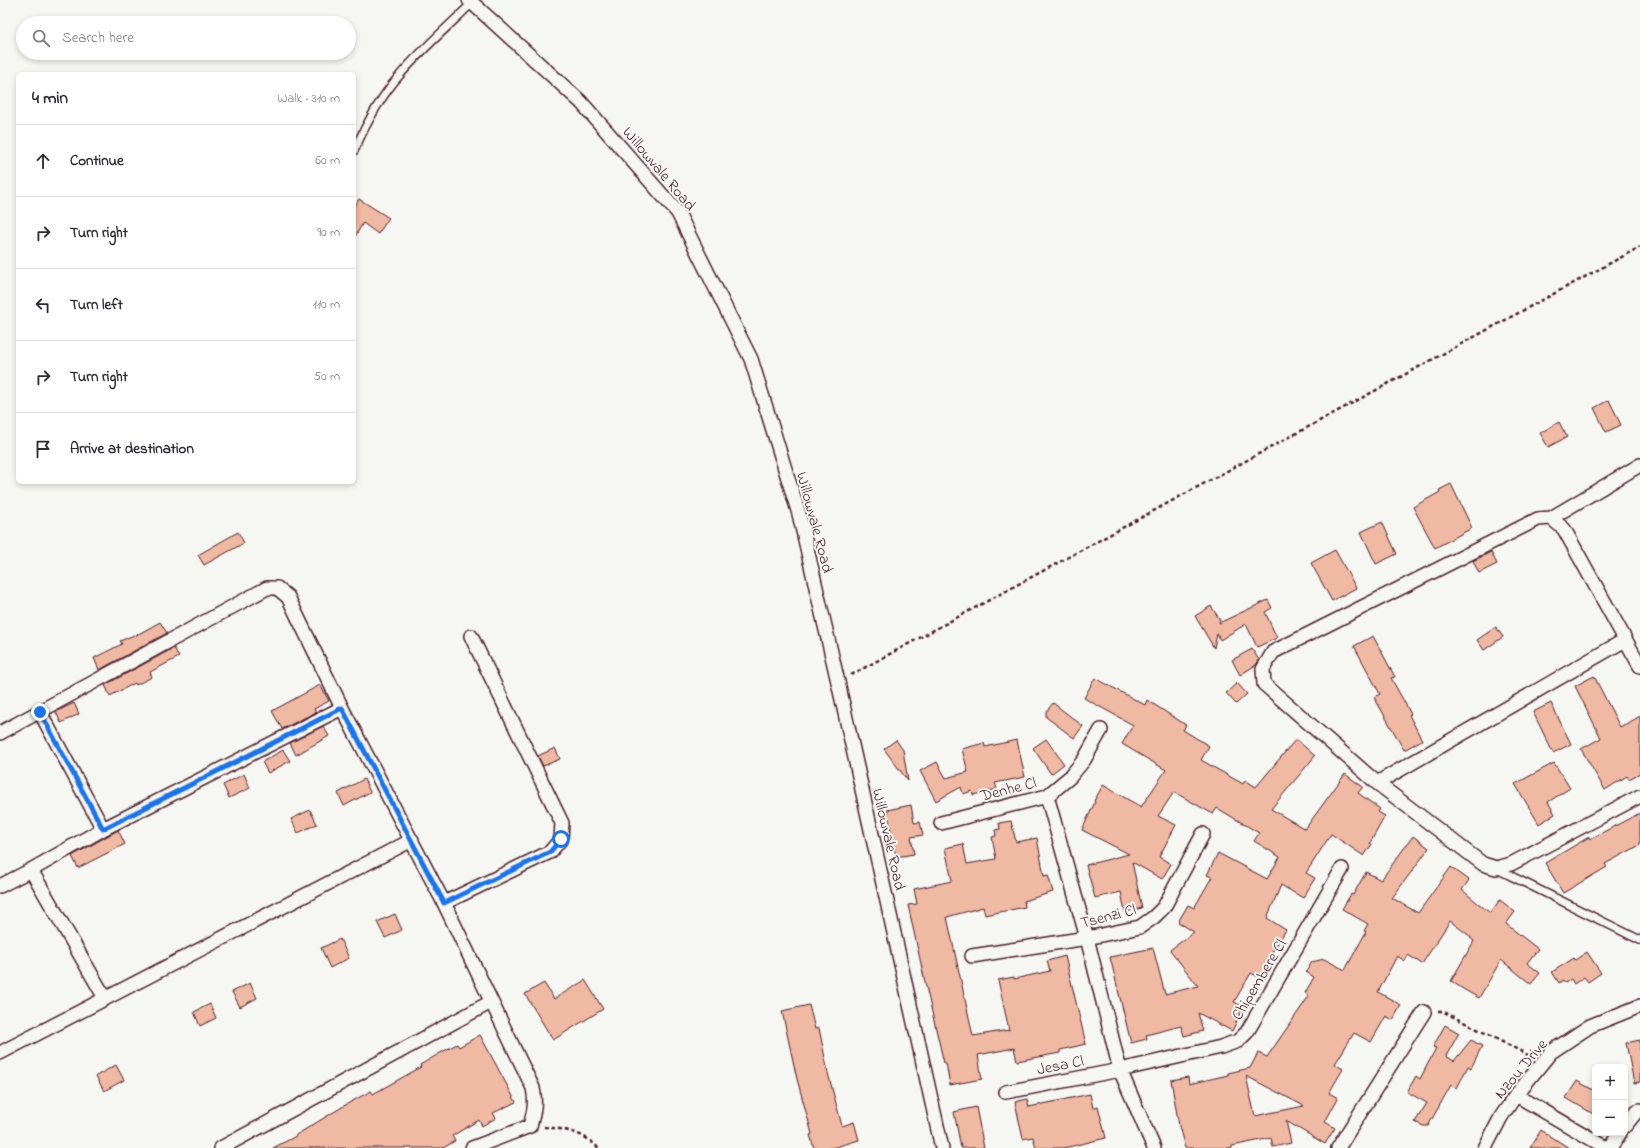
<!DOCTYPE html>
<html lang="en">
<head>
<meta charset="utf-8">
<style>
	:root { --surface:#fff; --page:#f7f7f7; --text:#2b2b33; --muted:#7c7c81; --line:#e1e1e2 }
	body { margin:0; font-family:"Indie Flower",sans-serif; background:var(--page); color:var(--text) }
	.controls { position:absolute; right:12px; bottom:12px; display:grid; overflow:hidden; border-radius:6px; box-shadow:0 2px 6px #0003 }
	.controls button { width:36px; height:36px; display:grid; place-items:center; padding:0; border:0; border-bottom:1px solid var(--line); background:var(--surface); color:var(--text); font:20px sans-serif }
	.stop { position:absolute; width:12px; height:12px; margin:-9px; border:3px solid #1a73e8; border-radius:50%; background:#fff }
	.stop.end { background:#1a73e8; border-color:#fff; box-shadow:0 1px 4px #0008 }
	.list { margin:0; padding:0; list-style:none }
	h2 { display:flex; justify-content:space-between; align-items:center; height:52px; margin:0; padding:0 16px; font-size:17px }
	h2 small { font-size:13px; font-weight:400; color:var(--muted) }
	.list li { display:grid; grid-template-columns:26px 1fr auto; gap:12px; align-items:center; box-sizing:border-box; height:72px; padding:0 16px; border-top:1px solid var(--line) }
	.list b { display:block; font-size:15px; white-space:nowrap }
	.list em { font-size:13px; font-style:normal; color:var(--muted) }
	.icon { flex:none; width:22px; height:22px; fill:none; stroke:currentColor; stroke-width:2; stroke-linecap:round; stroke-linejoin:round }
	.map { position:relative; flex:none; width:1640px; height:1148px; overflow:hidden }
	.search { position:absolute; background:var(--surface); box-shadow:0 2px 6px #0003; left:16px; top:16px; width:340px; height:44px; display:flex; align-items:center; gap:10px; box-sizing:border-box; padding:0 14px; border-radius:22px; color:var(--muted); font-size:15px }
	.panel { position:absolute; background:var(--surface); box-shadow:0 2px 6px #0003; left:16px; top:72px; width:340px; height:412px; border-radius:6px }
	.map>svg:first-child { display:block }
	.building { fill:#f0b9a4; stroke:#4a1f2b; fill-rule:evenodd }
	.lines { fill:none; stroke-linecap:round; stroke-linejoin:round }
	.lane-casing { stroke:#4a1f2b; stroke-width:10 }
	.street-casing { stroke:#4a1f2b; stroke-width:16 }
	.path { stroke:#4a1f2b; stroke-width:2.5; stroke-dasharray:4 3; stroke-linecap:butt }
	.lane { stroke:#f6f6f2; stroke-width:7 }
	.street { stroke:#f6f6f2; stroke-width:13 }
	.route { stroke:#1a73e8; stroke-width:5 }
	.labels { text-anchor:middle; stroke-width:4; stroke-linejoin:round; paint-order:stroke }
	.street-label { font-size:16px; fill:#4a1f2b; stroke:#f6f6f2 }
</style>
</head>
<body>
<div class="map">
<svg width="1640" height="1148" viewBox="0 0 1640 1148">
	<rect width="100%" height="100%" fill="#f6f6f2"/>
	<filter id="ink" filterUnits="userSpaceOnUse"><feTurbulence type="fractalNoise" baseFrequency=".025" numOctaves="2"/><feDisplacementMap in="SourceGraphic" scale="8" xChannelSelector="R" yChannelSelector="G"/><feConvolveMatrix kernelMatrix="1 2 1 2 8 2 1 2 1" color-interpolation-filters="sRGB"/></filter>
	<g filter="url(#ink)">
		<!-- building -->
		<path class="building" d="M359,199L389,218L378,234L363,223L354,238V207Z
			M1609,400L1621,425L1606,432L1594,408Z
			M1559,422L1567,437L1548,447L1540,433Z
			M1451,484L1472,528L1435,548L1413,507L1440,492L1439,490Z
			M1382,522L1397,554L1376,564L1361,532Z
			M238,532L244,543L204,565L198,555Z
			M1335,550L1356,588L1332,601L1311,563Z
			M1491,552L1497,564L1479,573L1473,561Z
			M1268,600L1272,608L1265,612L1277,638L1257,647L1246,624L1220,640L1217,634L1214,648L1195,616L1211,606L1220,620L1219,623Z
			M160,622L167,633L99,670L94,658L122,644L120,641L134,635L135,636Z
			M1496,627L1503,637L1484,650L1477,640Z
			M1373,636L1395,677L1391,678L1411,714L1409,715L1422,740L1404,750L1374,697L1380,694L1354,646Z
			M174,648L179,657L150,672L152,677L136,685L135,683L110,696L105,685Z
			M1252,649L1259,660L1256,665L1240,675L1232,660Z
			M1594,676L1620,727L1625,724V725L1640,716V773L1629,779L1627,776L1605,790L1581,749L1601,738L1575,686Z
			M1095,678L1145,705L1147,700L1186,725L1183,730L1209,746L1201,760L1243,784L1245,780L1256,787L1296,739L1315,756L1271,809L1305,829L1345,774L1363,787L1358,793L1380,809L1378,812L1385,816L1370,843L1372,844L1364,856L1331,834L1306,873L1315,878L1303,898L1281,885L1267,918L1286,930L1271,954L1276,958L1264,980L1251,973L1234,1002L1244,1007L1232,1031L1198,1013L1203,1031L1184,1036L1181,1026L1146,1035L1147,1039L1131,1043L1110,957L1153,948L1165,994L1198,986L1170,950L1194,932L1178,922L1188,905L1194,908L1212,877L1207,875L1218,853L1267,879L1280,857L1254,841L1259,833L1217,808L1213,814L1174,792L1158,816L1176,825L1159,857L1171,864L1162,879L1132,862L1142,908L1125,912L1121,892L1095,898L1086,865L1129,854L1082,830L1095,802L1094,801L1103,785L1141,807L1166,770L1122,744L1133,725L1084,698Z
			M1237,683L1247,694L1236,704L1226,693Z
			M320,685L329,701L314,709L316,712L282,729L272,711Z
			M74,703L79,714L61,723L56,712Z
			M1053,703L1083,726L1074,738L1046,717V712Z
			M1551,703L1571,744L1553,753L1533,712Z
			M323,726L329,736L296,755L290,743Z
			M1046,739L1064,764L1051,774L1033,748Z
			M896,740L903,750L908,781L884,749Z
			M1017,740L1025,777L995,783L997,789L973,795L972,791L963,794L961,787L936,801L920,771L937,762L946,778L968,772L962,749L984,743L985,747Z
			M555,748L560,759L543,766L538,756Z
			M283,750L290,761L268,773L262,762Z
			M1554,763L1570,788L1548,802L1555,814L1539,824L1515,784Z
			M244,774L250,788L229,798L223,785Z
			M364,779L370,792L344,806L338,793Z
			M911,805L914,823L920,822L923,835L911,837L914,854L896,857L887,810Z
			M310,810L317,824L298,833L291,819Z
			M1640,813V845L1605,864L1607,867L1563,893L1545,863L1589,837L1590,839Z
			M1011,821L1016,842L1037,838L1044,876L1048,875L1053,892L1024,901L1025,907L985,915L983,907L947,917L973,1036L1009,1030L998,980L1014,977V979L1050,971L1047,961L1065,956L1086,1044L1060,1050V1053L1017,1061L1014,1048L978,1055L982,1079L950,1085L946,1063H944L927,991L908,905L917,904L914,889L952,881L945,848L963,844L967,864L996,859L992,837L996,836L995,830L1000,829L999,823Z
			M118,830L125,844L78,868L72,856Z
			M1413,836L1429,848L1392,898L1418,913L1451,867L1469,880L1462,890L1490,913L1500,900L1515,912L1506,924L1538,949L1527,963L1540,973L1531,984L1501,960L1479,998L1463,989L1451,981L1474,941L1470,938L1471,937L1450,921L1422,964L1408,955L1405,961L1397,956L1378,992L1401,1005L1393,1020L1386,1016L1371,1042L1354,1033L1335,1064L1343,1069L1329,1093L1338,1098L1325,1122L1335,1128L1325,1144L1286,1121L1291,1143L1273,1147L1271,1138L1232,1146V1148H1185L1179,1126L1171,1080L1188,1077L1189,1084L1228,1075V1073L1250,1068L1258,1053L1267,1057L1309,996L1305,993L1314,977L1306,972L1312,962L1324,959L1345,970L1366,932L1364,931L1368,924L1342,909L1351,894L1353,895L1366,872L1381,880ZM1246,1076L1304,1106L1255,1116Z
			M395,914L402,930L385,938L377,922Z
			M340,939L349,958L330,968L321,948Z
			M1587,952L1601,973L1588,982L1584,977L1574,984L1571,979L1565,983L1563,980L1559,983L1552,972L1574,958L1575,960Z
			M585,980L603,1009L553,1040L525,994L544,983L554,999Z
			M250,983L257,998L240,1007L232,992Z
			M210,1004L216,1018L200,1026L194,1012Z
			M809,1005L815,1029L819,1028L828,1073L842,1126L854,1122L859,1140L832,1148H814L810,1135L812,1134L797,1079L782,1011Z
			M1445,1025L1459,1033L1446,1056L1454,1061L1471,1040L1482,1046L1471,1068L1468,1066L1457,1088L1451,1085L1428,1126H1423L1415,1122L1427,1103L1407,1092L1416,1076L1420,1079L1436,1048L1433,1047Z
			M480,1035L516,1102L493,1113L496,1118L482,1126L479,1120L452,1136L455,1141L443,1148H273L296,1136V1135L347,1104L371,1091L373,1094L421,1067L420,1065L442,1052L457,1044L459,1047Z
			M1640,1040V1082L1634,1083L1626,1043Z
			M116,1065L124,1080L104,1091L96,1076Z
			M1577,1081L1595,1091V1115L1566,1098Z
			M1090,1094L1093,1108L1098,1106L1106,1138L1064,1148H1036L1033,1137L1023,1139L1015,1102L1027,1099L1029,1107Z
			M976,1107L984,1148H961L954,1112Z
			M1541,1130L1569,1148H1530Z"/>
		<g class="lines">
			<defs>
				<path id="lane" d="M354,151C366,124 380,97 400,75C422,49 448,27 472,3
					M1497,869L1640,940"/>
				<path id="street" d="M469,0L581,102L678,213L751,359L799,514L838,682L942,1148
					M1640,465L1551,518L1538,519L1273,652L1263,669L1264,684L1377,783L1483,864L1496,868L1511,864L1640,796
					M1551,518L1564,529L1640,666
					M40,712L103,829
					M0,733L267,588H277L288,597L342,708L444,903L533,1088C536,1102 534,1112 530,1126L472,1148
					M1377,783L1625,640
					M1047,796L1087,938L1120,1070L1154,1148
					M941,823L1047,796L1070,777L1084,760L1101,730
					M31,870L105,998
					M0,886L31,870L103,829L342,708
					M444,903L550,852L561,839L562,823L471,636
					M972,956L1087,938L1140,927L1154,917L1164,907L1203,834
					M0,1053L412,840
					M1006,1092L1120,1070L1221,1047L1238,1041L1247,1032L1342,869
					M1516,1095L1607,1148
					M1625,1126L1637,1111L1640,1110
					M221,1148L491,1002
					M1338,1148L1424,1012
					M1485,1148L1501,1117L1516,1095L1551,1052L1590,1026L1640,1006
					M1610,1148L1620,1133"/>
			</defs>
			<!-- lane casing -->
			<use href="#lane" class="lane-casing"/>
			<!-- street casing -->
			<use href="#street" class="street-casing"/>
			<!-- path -->
			<path class="path" d="M851,675L1640,247
				M1438,1011H1442L1530,1056
				M544,1127C564,1129 584,1132 598,1148"/>
			<!-- lane -->
			<use href="#lane" class="lane"/>
			<!-- street -->
			<use href="#street" class="street"/>
		</g>
	</g>
	<g class="lines" filter="url(#ink)">
		<!-- route -->
		<path class="route" d="M40,712L103,829L342,708L444,903L550,852L561,839"/>
	</g>
	<g class="labels">
		<!-- street labels -->
		<g class="street-label">
			<text transform="translate(660 168) rotate(50)" y="6">Willowvale Road</text>
			<text transform="translate(816 522) rotate(75)" y="6">Willowvale Road</text>
			<text transform="translate(1008 788) rotate(-14)" y="6">Denhe Cl</text>
			<text transform="translate(890 839) rotate(77)" y="6">Willowvale Road</text>
			<text transform="translate(1108 915) rotate(-14)" y="6">Tsenzi Cl</text>
			<text transform="translate(1258 979) rotate(-59)" y="6">Chipembere Cl</text>
			<text transform="translate(1060 1064) rotate(-11)" y="6">Jesa Cl</text>
			<text transform="translate(1520 1068) rotate(-50)" y="6">Nzou Drive</text>
		</g>
	</g>
</svg>
<div class="controls">
<button>+</button>
<button>−</button>
</div>
<div class="stop" style="left:561px;top:839px"></div>
<div class="stop end" style="left:40px;top:712px"></div>
<div class="search"><svg class="icon" aria-label="search" viewBox="0 0 24 24"><circle cx="10" cy="10" r="6"/><path d="M15 15l6 6"/></svg>Search here</div>
<section class="panel">
<h2>4 min<small>Walk · 310 m</small></h2>
<ul class="list">
<li><svg class="icon" aria-label="ahead" viewBox="0 0 24 24"><path d="M12 20V5M6 11l6-6 6 6"/></svg><div><b>Continue</b></div><em>60 m</em></li>
<li><svg class="icon" aria-label="right" viewBox="0 0 24 24"><path d="M7 20v-9h11M14 6l5 5-5 5"/></svg><div><b>Turn right</b></div><em>90 m</em></li>
<li><svg class="icon" aria-label="left" viewBox="0 0 24 24"><path d="M17 20v-9H6M10 6l-5 5 5 5"/></svg><div><b>Turn left</b></div><em>110 m</em></li>
<li><svg class="icon" aria-label="right" viewBox="0 0 24 24"><path d="M7 20v-9h11M14 6l5 5-5 5"/></svg><div><b>Turn right</b></div><em>50 m</em></li>
<li><svg class="icon" aria-label="arrive" viewBox="0 0 24 24"><path d="M6 21V4h12l-3 4 3 4H6"/></svg><div><b>Arrive at destination</b></div></li>
</ul>
</section>
</div>
</body>
</html>
